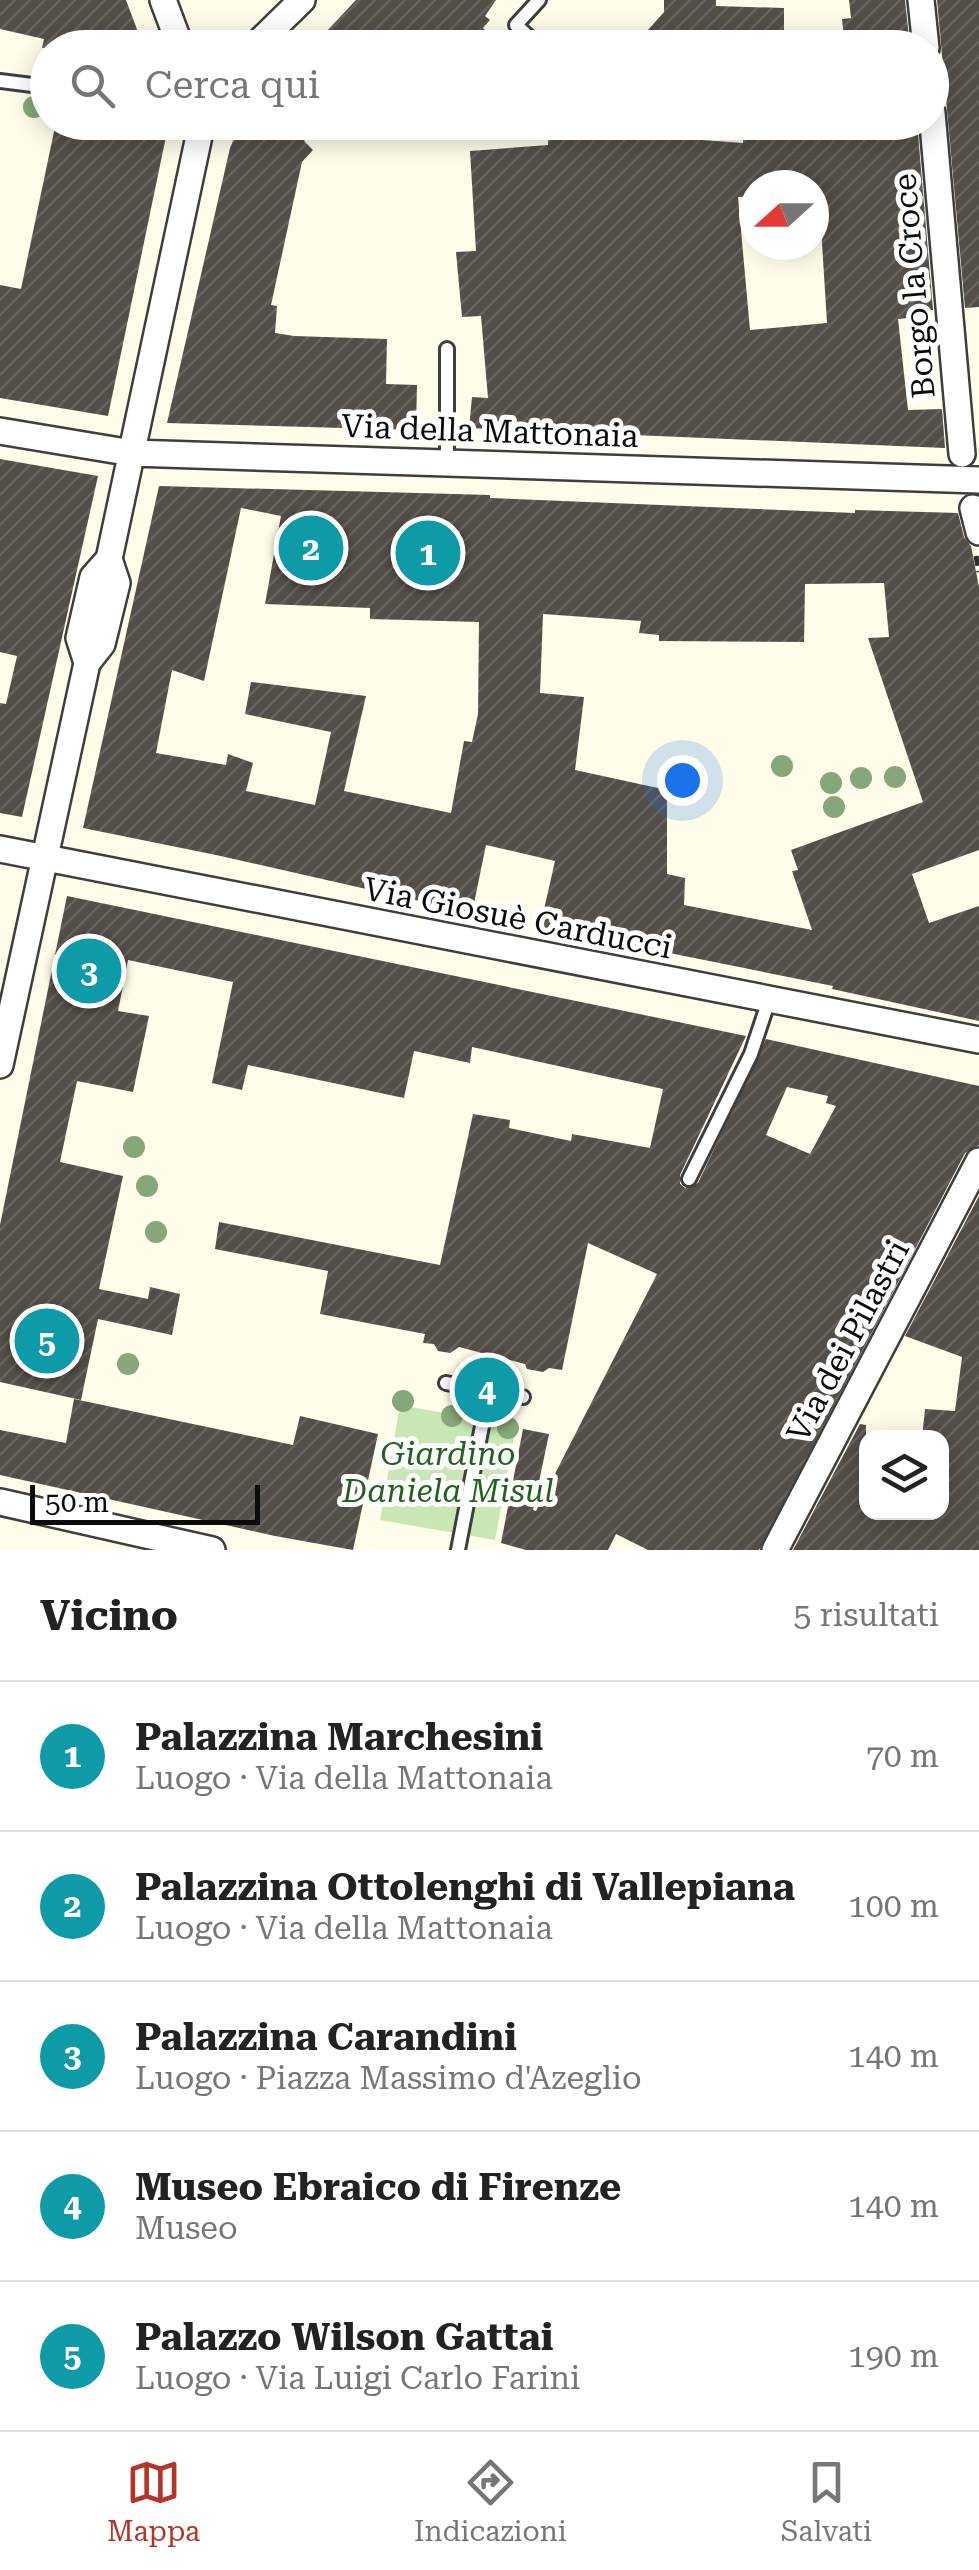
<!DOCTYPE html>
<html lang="it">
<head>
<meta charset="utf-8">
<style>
	:root { --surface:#fff; --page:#f2f2f2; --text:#222; --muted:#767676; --line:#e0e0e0; --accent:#b73327 }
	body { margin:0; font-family:"Roboto Serif",serif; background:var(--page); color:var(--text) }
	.controls { position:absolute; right:30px; bottom:30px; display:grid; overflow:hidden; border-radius:20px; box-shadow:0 5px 25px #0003 }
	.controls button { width:90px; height:90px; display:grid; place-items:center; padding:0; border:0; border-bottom:2px solid var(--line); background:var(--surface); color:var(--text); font:50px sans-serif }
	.compass { position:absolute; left:739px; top:170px; width:90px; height:90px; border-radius:50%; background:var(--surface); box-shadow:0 5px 25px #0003; rotate:249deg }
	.scale { position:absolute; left:30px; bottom:25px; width:230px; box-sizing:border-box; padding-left:10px; border:5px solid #0b0b0b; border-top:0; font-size:28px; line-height:35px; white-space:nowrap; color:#0b0b0b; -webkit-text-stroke:8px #fff; paint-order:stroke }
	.you { position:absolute; left:682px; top:780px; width:35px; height:35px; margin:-25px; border:8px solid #fff; border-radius:50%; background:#1a73e8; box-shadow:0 0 0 15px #1a73e833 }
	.badge { display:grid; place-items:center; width:65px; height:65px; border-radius:50%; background:var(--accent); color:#fff; font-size:32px; font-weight:700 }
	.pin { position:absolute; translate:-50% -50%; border:5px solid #fff; box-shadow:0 2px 10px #0006 }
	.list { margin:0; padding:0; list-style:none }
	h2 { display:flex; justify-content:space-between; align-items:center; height:130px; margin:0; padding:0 40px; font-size:42px }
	h2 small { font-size:32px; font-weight:400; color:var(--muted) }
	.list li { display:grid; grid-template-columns:65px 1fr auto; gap:30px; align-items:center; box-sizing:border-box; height:150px; padding:0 40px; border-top:2px solid var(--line) }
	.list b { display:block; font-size:38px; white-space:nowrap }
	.list p { margin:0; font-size:32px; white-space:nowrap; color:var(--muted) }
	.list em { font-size:32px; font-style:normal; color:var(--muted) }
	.icon { flex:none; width:55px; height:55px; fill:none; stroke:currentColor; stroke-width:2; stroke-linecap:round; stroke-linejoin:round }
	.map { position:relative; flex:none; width:979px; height:1550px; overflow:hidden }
	.search { position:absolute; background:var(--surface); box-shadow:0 5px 25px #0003; left:30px; right:30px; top:30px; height:110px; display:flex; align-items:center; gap:25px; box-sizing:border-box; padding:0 35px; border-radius:55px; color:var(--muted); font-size:38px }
	.sheet { height:880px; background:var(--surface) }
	nav { display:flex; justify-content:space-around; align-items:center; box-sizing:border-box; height:140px; border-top:2px solid var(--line); background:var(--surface); font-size:28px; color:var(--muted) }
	nav a { display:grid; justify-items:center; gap:5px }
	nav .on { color:var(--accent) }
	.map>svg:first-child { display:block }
	.garden { fill:#c9e7b5 }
	.building { fill:url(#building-hatch); fill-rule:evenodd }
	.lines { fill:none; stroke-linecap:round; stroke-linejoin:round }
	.lane-casing { stroke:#3e3e3e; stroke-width:18 }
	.street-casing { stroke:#3e3e3e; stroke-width:30 }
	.path { stroke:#2d2d2d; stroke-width:5; stroke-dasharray:10 5; stroke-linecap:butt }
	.lane { stroke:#fff; stroke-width:12 }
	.street { stroke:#fff; stroke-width:25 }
	.tree { fill:#86a77a }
	.labels { text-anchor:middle; stroke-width:10; stroke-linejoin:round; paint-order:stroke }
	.street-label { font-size:32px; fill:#0b0b0b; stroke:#fff }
	.park-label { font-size:32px; font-style:italic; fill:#23611e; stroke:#fff }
</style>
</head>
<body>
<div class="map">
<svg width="979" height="1550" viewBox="0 0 979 1550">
	<defs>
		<pattern id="building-hatch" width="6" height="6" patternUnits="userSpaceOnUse" patternTransform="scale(2.5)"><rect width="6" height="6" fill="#544e48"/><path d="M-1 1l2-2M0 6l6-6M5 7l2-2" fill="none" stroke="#68635e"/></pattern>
	</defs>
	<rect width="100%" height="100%" fill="#fffdea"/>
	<!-- garden -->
	<path class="garden" d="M400,1405L516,1426L495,1540L380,1520Z"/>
	<!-- building -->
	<path class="building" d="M0,0H126L144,48H42L44,39L0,29Z
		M356,0H496L485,16L490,20L483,28L503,48H311Z
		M664,0H716V6L784,8V37L684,43V48H632L664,12Z
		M849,0H905L910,48H845L842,19L851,18Z
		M937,0H979V307L965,308Z
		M56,122H169L108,416L0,398V285L21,289Z
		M241,122H321L304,141L313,150L302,162L271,305L277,306L275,333L294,336L387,339L386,384L417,385L416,430L167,423L230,148Z
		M548,122H687L688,139L743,143V122H917L933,310L908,312V318L898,319L908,410L942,409L945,448L469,428L472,397L488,398L481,316L462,317L456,252L476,251L470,151L548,145ZM754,185H814V195H819L827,323L750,330L738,197L754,196Z
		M0,459L98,476L22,817L0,813V703L6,704L17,656L0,652Z
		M159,486L490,495V498L855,513V510L958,513L964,537L971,546L979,587V850L912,874L929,923L979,906V1021L832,989L833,986L540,927L555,861L486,845L472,913L216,855L83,828ZM241,508L281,516L265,604L370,608V619L479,622L478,714L472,742L464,741L451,813L344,791L366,696L251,682L245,714L331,732L315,805L246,791L253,763L228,754L226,765L156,753L172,670L204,681ZM884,583L889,637L868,638L923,802L791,850L798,870L792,871L812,930L684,905L685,878L667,874V790L575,770L584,697L540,693L543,614L641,621L639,633L659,635V641L804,642L805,584Z
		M67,896L746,1036L680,1175V1184L685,1188L698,1183L766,1039L979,1086V1145L965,1153L759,1550H648L616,1534L608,1550H526L501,1543L523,1429L549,1434L533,1510L536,1511L657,1274L588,1243L562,1370L549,1368L543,1372L527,1369L525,1364L459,1347L450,1353L438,1351L434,1344L423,1343L425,1334L320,1314L328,1271L215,1249L219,1222L440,1265L473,1114L510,1120L509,1128L571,1141L572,1134L650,1148L663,1089L472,1047L470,1063L414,1051L404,1098L248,1065L242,1090L212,1083L233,982L128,960L118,1011L149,1016L133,1092L77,1081L60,1162L123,1176L99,1289L148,1299L150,1287L180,1294L172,1335L98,1319L81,1400L0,1382V1225ZM787,1087L828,1096L826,1103L836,1106L810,1154L766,1135Z
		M979,1196V1550H793L860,1424L866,1425V1512H942V1438H922L925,1409L955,1411L962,1357L905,1336Z
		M74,1399L293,1445L300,1416L378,1434L353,1550L275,1536L0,1475V1430L66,1443Z"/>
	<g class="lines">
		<defs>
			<path id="lane" d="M539,0L516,25L541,48
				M0,81L48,87
				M447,461V349
				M689,1179L751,1054L769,1000
				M446,1383L523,1397
				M458,1550L489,1390"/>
			<path id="street" d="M163,0L181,48
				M921,0L926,48
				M253,48L302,0
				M932,113L962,454
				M0,431L132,453L979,480
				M973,508L979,532
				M87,663L79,638L93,577L109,559
				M0,849L979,1040
				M0,1065L87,663L102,644L117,583L109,559L202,122
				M0,1502L212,1550
				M775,1550L979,1161"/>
		</defs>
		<!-- lane casing -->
		<use href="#lane" class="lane-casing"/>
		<!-- street casing -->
		<use href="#street" class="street-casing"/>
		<!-- path -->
		<path class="path" d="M976,556L979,572"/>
		<!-- lane -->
		<use href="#lane" class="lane"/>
		<!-- street -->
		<use href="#street" class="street"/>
	</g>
	<!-- trees -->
	<g class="tree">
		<circle cx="34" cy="107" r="11"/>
		<circle cx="782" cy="766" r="11"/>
		<circle cx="895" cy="777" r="11"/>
		<circle cx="861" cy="778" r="11"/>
		<circle cx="831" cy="783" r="11"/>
		<circle cx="834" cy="807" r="11"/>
		<circle cx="134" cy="1147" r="11"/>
		<circle cx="147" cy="1186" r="11"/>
		<circle cx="156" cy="1232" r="11"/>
		<circle cx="128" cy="1364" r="11"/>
		<circle cx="403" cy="1401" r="11"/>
		<circle cx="452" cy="1416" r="11"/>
		<circle cx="508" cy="1428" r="11"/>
	</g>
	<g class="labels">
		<!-- street labels -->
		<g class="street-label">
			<text transform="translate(914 286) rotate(-95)" y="11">Borgo la Croce</text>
			<text transform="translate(490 431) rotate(2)" y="11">Via della Mattonaia</text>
			<text transform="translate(518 918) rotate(11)" y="11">Via Giosuè Carducci</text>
			<text transform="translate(848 1341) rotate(-62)" y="11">Via dei Pilastri</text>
		</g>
		<!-- park labels -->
		<g class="park-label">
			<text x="448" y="1465">Giardino<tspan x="448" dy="37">Daniela Misul</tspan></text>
		</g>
	</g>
</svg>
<div class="controls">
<button><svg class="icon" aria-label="layers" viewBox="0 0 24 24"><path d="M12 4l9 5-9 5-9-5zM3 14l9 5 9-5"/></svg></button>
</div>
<svg class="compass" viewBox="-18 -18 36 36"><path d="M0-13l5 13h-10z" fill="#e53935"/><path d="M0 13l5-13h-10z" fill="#767676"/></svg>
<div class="scale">50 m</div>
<div class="you"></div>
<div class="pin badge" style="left:428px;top:553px;background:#0f9aa8">1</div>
<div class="pin badge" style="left:311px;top:548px;background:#0f9aa8">2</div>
<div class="pin badge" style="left:89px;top:971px;background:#0f9aa8">3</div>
<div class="pin badge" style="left:487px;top:1390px;background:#0f9aa8">4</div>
<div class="pin badge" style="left:47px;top:1341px;background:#0f9aa8">5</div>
<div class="search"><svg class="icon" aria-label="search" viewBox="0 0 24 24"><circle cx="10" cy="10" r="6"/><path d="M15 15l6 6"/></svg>Cerca qui</div>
</div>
<section class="sheet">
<h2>Vicino<small>5 risultati</small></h2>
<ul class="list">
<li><span class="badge" style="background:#0f9aa8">1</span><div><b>Palazzina Marchesini</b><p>Luogo · Via della Mattonaia</p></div><em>70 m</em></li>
<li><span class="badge" style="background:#0f9aa8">2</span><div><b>Palazzina Ottolenghi di Vallepiana</b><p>Luogo · Via della Mattonaia</p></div><em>100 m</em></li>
<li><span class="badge" style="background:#0f9aa8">3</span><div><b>Palazzina Carandini</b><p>Luogo · Piazza Massimo d'Azeglio</p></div><em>140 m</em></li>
<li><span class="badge" style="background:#0f9aa8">4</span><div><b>Museo Ebraico di Firenze</b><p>Museo</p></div><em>140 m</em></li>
<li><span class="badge" style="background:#0f9aa8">5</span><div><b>Palazzo Wilson Gattai</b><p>Luogo · Via Luigi Carlo Farini</p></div><em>190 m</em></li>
</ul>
</section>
<nav>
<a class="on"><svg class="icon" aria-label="map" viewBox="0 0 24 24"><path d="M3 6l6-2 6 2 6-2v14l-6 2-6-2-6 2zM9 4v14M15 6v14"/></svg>Mappa</a>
<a><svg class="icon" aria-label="directions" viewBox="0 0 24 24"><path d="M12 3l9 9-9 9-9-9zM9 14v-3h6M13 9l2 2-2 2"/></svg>Indicazioni</a>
<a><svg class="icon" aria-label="saved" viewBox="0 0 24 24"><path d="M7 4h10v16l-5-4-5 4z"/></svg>Salvati</a>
</nav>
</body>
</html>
